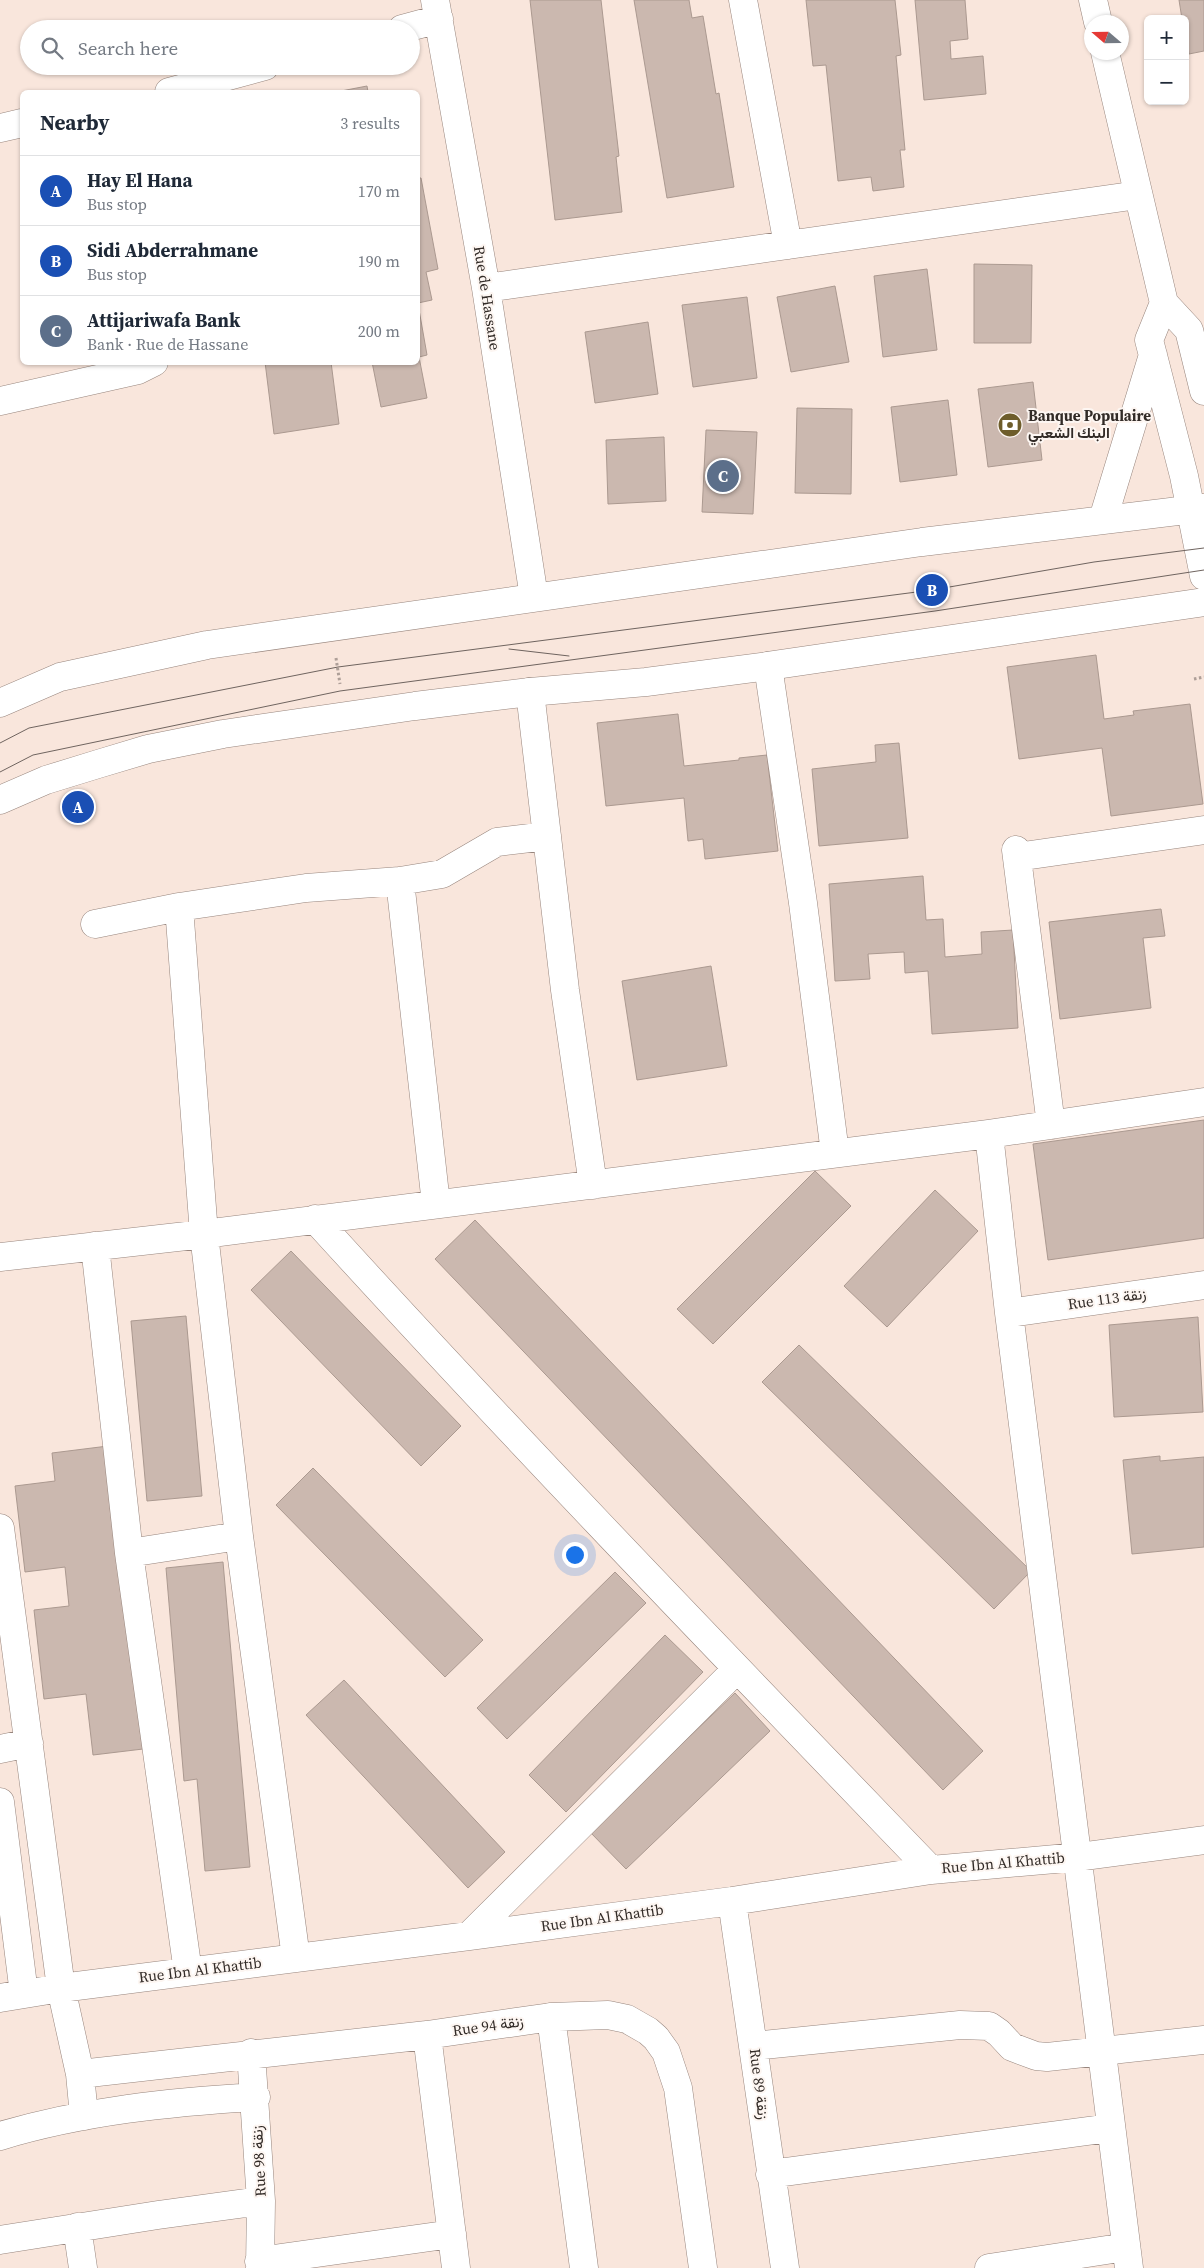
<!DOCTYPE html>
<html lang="en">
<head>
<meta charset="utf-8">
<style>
	:root { --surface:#fff; --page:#f2f2f3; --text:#1f2937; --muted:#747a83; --line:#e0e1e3; --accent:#1a73e8 }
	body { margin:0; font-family:"Source Serif 4",Vazirmatn,serif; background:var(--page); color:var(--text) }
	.controls { position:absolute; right:15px; top:15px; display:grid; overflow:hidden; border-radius:8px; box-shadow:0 1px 4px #0004 }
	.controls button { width:45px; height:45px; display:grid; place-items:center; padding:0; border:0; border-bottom:1px solid var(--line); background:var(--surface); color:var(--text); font:25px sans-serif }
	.compass { position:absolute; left:1084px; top:15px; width:45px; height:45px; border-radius:50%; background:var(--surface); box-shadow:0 1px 4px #0004; rotate:290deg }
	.you { position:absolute; left:574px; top:1554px; width:18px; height:18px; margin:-12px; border:4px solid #fff; border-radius:50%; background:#1a73e8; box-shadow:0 0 0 8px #1a73e833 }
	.badge { display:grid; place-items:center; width:32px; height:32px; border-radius:50%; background:var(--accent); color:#fff; font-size:16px; font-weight:700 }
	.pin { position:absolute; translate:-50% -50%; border:2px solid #fff; box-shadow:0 1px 5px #0006 }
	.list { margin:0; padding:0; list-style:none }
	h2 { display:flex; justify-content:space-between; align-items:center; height:65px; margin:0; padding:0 20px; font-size:21px }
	h2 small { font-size:16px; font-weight:400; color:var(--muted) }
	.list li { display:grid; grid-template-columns:32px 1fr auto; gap:15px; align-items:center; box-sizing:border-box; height:70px; padding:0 20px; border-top:1px solid var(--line) }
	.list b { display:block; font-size:19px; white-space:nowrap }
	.list p { margin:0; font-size:16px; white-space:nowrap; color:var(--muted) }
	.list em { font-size:16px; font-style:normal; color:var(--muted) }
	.icon { flex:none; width:28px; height:28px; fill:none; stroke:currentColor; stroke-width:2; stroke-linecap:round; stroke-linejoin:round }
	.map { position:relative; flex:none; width:1204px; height:2268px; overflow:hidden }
	.search { position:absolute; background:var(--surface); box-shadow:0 1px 4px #0004; left:20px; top:20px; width:400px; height:55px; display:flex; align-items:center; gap:12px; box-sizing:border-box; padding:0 18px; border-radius:28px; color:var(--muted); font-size:19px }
	.panel { position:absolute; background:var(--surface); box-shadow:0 1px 4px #0004; left:20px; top:90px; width:400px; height:275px; border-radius:8px }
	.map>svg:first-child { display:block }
	.building { fill:#cbb8af; stroke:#ab9990 }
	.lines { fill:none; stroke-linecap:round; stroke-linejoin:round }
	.minor-casing { stroke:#97857d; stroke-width:29 }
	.secondary-casing { stroke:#97857d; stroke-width:29 }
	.path { stroke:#ae9f98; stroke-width:3; stroke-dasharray:2.5 2.5; stroke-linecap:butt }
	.minor { stroke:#fff; stroke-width:28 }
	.secondary { stroke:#fff; stroke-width:28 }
	.tram { stroke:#6f645f; stroke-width:1 }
	.labels { text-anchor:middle; stroke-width:4; stroke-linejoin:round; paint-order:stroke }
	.street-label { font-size:15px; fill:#322b27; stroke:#fdf6f2 }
	.poi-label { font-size:15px; font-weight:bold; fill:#322b27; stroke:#fdf6f2; text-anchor:start }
</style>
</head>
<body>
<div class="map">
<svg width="1204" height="2268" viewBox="0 0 1204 2268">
	<rect width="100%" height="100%" fill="#f9e6dc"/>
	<!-- building -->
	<path class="building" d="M530,0H601L619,156L616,157L622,212L555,220Z
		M634,0H689L692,18L703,16L716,94L719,93L734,187L667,198Z
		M806,0H895L901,55L896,56L905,150H900L904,187L873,191L871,177L838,181L826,65L813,66Z
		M915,0H965L968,39L950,41L951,59L983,56L986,94L924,100Z
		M1179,0H1204V51L1189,54L1185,19H1182Z
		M367,86L368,92H336Z
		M418,172L419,178H421L438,269L426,272L432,300L418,303Z
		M974,264L1032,265L1031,343H974Z
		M927,269L937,350L883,357L874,276Z
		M835,286L849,362L791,372L777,297Z
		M747,297L757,378L693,387L682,305Z
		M418,304L427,355L419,357L427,398L381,407L372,362H418Z
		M648,322L658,394L595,403L585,332Z
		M265,362H331L339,424L274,434Z
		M1033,382L1042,460L988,467L978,389Z
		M948,400L957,475L900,482L891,407Z
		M797,408L852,409L851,494L795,493Z
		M706,430L757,432L753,514L702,512Z
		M664,437L666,501L608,504L606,440Z
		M1096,655L1104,719L1134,715L1133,711L1190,704L1203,804L1111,816L1102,748L1019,759L1007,667Z
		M678,714L684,766L739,760V758L767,755L778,851L705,859L703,839L688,841L684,798L606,806L597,723Z
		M899,743L908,838L819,846L812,769L876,762L875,745Z
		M923,876L926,920L943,919L945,957L982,954L981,932L1013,930L1018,1028L932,1034L928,971L905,973L904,952L868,954L870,979L835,981L829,884Z
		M1161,909L1165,936L1143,938L1151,1008L1060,1019L1049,922Z
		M711,966L727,1066L637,1080L622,981Z
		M1204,1120V1238L1048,1260L1033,1144Z
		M815,1171L851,1206L713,1344L677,1309Z
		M935,1190L978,1231L887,1327L844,1286Z
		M475,1220L983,1751L943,1790L435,1259Z
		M291,1251L461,1426L421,1466L251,1290Z
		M186,1316L202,1496L147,1501L131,1321Z
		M1198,1317L1203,1412L1114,1417L1109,1325Z
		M799,1345L1031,1571L994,1609L762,1382Z
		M108,1446L143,1749L93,1755L86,1694L44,1699L34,1610L69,1606L65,1567L25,1572L15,1486L55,1481L52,1453Z
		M1160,1456V1461L1204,1457V1547L1132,1554L1123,1460Z
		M313,1468L483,1640L445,1677L276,1505Z
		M223,1562L250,1867L205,1871L197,1779L184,1781L166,1568Z
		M615,1572L646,1603L507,1739L477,1708Z
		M665,1635L703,1672L566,1812L529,1775Z
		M344,1680L505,1852L468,1888L306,1715Z
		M735,1693L770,1731L626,1869L590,1832Z"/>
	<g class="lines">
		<defs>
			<path id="minor" d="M435,0L486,288L534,597
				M743,0L788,245
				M402,29L439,19
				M169,92L265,66
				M0,128L22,123
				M486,288L1138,195
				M0,401L138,370L154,362
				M768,666L803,903L835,1153
				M530,692L565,990L593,1185
				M1016,850L1051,1125
				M1017,857L1204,830
				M400,881L436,1204
				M179,907L204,1234L239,1536L296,1958
				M95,924L179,907L306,888L400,881L442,874L497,842L547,836
				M989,1134L1009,1313L1129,2268
				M315,1219C516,1440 724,1655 931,1870
				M95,1246L129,1553L188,1972
				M0,1257L204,1234L989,1134L1204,1102
				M1009,1313L1204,1285
				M0,1528L61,1988L80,2074L84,2116
				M129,1553L239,1536
				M0,1749L29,1743
				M0,1802L24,1994
				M732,1901L785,2268
				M469,1936L737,1669
				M0,1998L61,1988L469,1936L732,1901L931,1870L1078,1857L1204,1840
				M551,2017L584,2268
				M427,2035L456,2268
				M754,2046L960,2025L989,2026L999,2033L1012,2047L1036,2056L1047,2057L1204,2040
				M251,2053L261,2201L260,2268
				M80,2074L427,2035L551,2017L608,2015L627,2019L648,2031L656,2038L666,2052L678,2088L703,2268
				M0,2136C83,2111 170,2102 256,2097
				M770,2174L1110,2128
				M77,2227L83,2268
				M0,2240L158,2215L261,2201
				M259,2261L452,2234
				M989,2268L1126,2247"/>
			<path id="secondary" d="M1093,0L1098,22
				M1105,52L1164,303L1189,330L1204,391
				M1164,303L1149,340L1184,476L1204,576
				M1103,519L1153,355
				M0,703L60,677L207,645L922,542L1204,508
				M0,800L46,780L98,764L148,749L223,734L415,706L530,692L646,682L768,666L1204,602"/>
		</defs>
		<!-- minor casing -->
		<use href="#minor" class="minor-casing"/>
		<!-- secondary casing -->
		<use href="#secondary" class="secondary-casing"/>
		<!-- path -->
		<path class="path" d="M336,658L340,684
			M1194,679L1204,677"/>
		<!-- minor -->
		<use href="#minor" class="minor"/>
		<!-- secondary -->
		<use href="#secondary" class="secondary"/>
		<!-- tram -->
		<path class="tram" d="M509,649L569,656
			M0,743L29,728L338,667L932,590L1094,562L1204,548
			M0,772L33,755L340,691L935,611L1204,570"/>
	</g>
	<!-- icons -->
	<defs>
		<symbol id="bank-disc" viewBox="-11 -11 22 22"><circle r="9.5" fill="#6e5d2b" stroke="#fdf6f2"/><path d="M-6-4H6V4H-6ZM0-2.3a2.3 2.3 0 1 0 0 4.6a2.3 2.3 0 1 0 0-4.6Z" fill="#fff"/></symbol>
	</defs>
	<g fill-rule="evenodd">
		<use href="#bank-disc" x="996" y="411" width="28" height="28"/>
	</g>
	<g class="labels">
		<!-- street labels -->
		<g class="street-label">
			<text transform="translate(487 298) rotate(81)" y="5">Rue de Hassane</text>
			<text transform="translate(1107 1299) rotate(-8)" y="5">Rue 113 زنقة</text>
			<text transform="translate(1003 1863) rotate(-5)" y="5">Rue Ibn Al Khattib</text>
			<text transform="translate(602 1918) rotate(-8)" y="5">Rue Ibn Al Khattib</text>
			<text transform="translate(200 1970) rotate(-7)" y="5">Rue Ibn Al Khattib</text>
			<text transform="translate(488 2026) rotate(-8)" y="5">Rue 94 زنقة</text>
			<text transform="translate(759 2084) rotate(83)" y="5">Rue 89 زنقة</text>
			<text transform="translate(259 2161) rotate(-93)" y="5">Rue 98 زنقة</text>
		</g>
		<!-- poi labels -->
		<g class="poi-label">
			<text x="1028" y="421">Banque Populaire<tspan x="1028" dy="17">البنك الشعبي</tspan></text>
		</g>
	</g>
</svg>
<div class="controls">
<button>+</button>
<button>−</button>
</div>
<svg class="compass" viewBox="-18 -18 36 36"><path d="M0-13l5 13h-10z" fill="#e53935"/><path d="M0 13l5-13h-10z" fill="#747a83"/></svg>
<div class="you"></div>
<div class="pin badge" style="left:78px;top:807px;background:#1a4fb4">A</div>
<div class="pin badge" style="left:932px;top:590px;background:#1a4fb4">B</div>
<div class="pin badge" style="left:723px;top:476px;background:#5c6f8a">C</div>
<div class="search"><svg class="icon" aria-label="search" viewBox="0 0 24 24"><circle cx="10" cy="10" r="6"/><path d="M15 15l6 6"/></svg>Search here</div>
<section class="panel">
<h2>Nearby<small>3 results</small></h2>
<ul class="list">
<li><span class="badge" style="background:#1a4fb4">A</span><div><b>Hay El Hana</b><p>Bus stop</p></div><em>170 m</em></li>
<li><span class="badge" style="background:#1a4fb4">B</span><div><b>Sidi Abderrahmane</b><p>Bus stop</p></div><em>190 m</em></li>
<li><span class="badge" style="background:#5c6f8a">C</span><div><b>Attijariwafa Bank</b><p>Bank · Rue de Hassane</p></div><em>200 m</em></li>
</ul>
</section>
</div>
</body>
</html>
